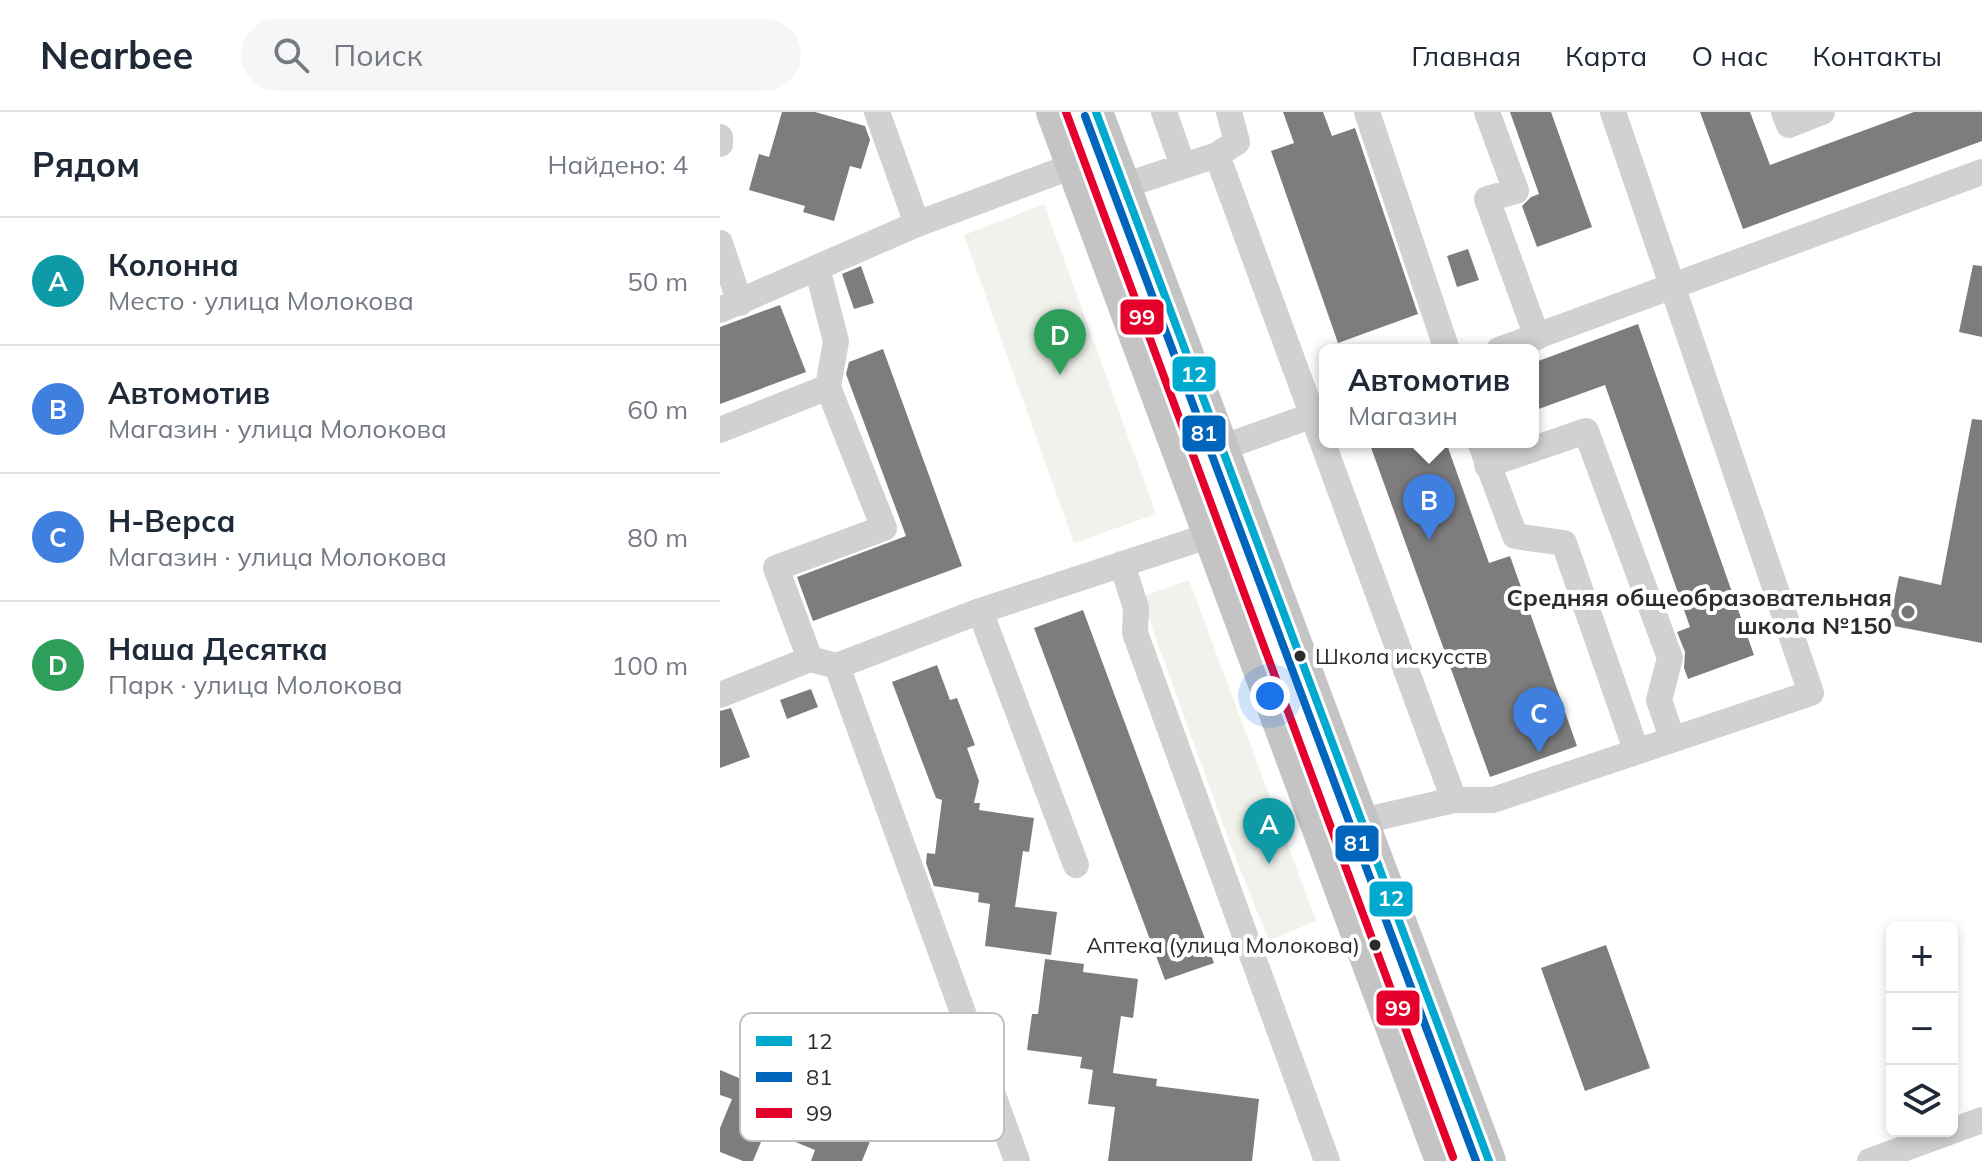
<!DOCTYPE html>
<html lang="ru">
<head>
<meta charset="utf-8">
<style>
	:root { --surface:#fff; --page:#f6f6f7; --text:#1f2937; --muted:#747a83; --line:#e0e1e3; --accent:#d93025 }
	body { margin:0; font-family:Mulish,sans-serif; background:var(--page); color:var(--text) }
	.controls { position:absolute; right:24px; bottom:24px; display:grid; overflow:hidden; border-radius:12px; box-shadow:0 4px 12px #0003 }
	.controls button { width:72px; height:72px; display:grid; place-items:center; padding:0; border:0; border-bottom:2px solid var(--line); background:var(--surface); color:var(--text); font:40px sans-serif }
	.you { position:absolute; left:550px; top:584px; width:28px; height:28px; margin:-20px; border:6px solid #fff; border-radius:50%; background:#1a73e8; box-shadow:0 0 0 12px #1a73e833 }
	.badge { display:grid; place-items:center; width:52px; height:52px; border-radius:50%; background:var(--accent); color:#fff; font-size:26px; font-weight:700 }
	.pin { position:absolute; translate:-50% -66px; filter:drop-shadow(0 2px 4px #0008) }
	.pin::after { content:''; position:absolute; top:42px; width:28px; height:24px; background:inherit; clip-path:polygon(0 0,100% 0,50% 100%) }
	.popup { position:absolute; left:599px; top:232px; width:220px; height:104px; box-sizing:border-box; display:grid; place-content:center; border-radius:12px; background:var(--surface); filter:drop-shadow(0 2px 6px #0005); font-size:26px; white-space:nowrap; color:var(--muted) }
	.popup b { font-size:30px; color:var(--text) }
	.popup::after { content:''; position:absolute; left:50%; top:100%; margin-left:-16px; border:16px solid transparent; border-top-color:var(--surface) }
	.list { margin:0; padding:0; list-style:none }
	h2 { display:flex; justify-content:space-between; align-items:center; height:104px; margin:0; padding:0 32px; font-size:34px }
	h2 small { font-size:26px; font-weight:400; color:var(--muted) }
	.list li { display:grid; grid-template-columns:52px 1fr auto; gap:24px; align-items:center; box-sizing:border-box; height:128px; padding:0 32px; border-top:2px solid var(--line) }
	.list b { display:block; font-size:30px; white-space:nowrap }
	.list p { margin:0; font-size:26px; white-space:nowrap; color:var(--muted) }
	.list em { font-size:26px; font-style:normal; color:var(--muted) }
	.icon { flex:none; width:44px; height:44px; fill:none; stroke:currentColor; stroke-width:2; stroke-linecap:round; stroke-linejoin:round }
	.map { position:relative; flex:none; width:1262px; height:1049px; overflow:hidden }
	header { display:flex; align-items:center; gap:48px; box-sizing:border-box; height:112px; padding:0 40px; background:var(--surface); border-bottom:2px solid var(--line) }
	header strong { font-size:38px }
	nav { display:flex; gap:44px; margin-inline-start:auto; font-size:28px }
	.search { width:560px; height:72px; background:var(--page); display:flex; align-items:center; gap:20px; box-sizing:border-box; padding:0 28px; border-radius:44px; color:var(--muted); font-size:30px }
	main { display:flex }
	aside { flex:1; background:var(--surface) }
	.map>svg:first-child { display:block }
	.green { fill:#f0f2eb }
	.building { fill:#7d7d7d }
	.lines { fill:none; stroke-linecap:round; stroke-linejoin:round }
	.minor { stroke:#d1d1d1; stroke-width:26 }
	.major { stroke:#c4c4c4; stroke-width:34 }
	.bus-1-casing { stroke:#fff; stroke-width:14 }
	.bus-2-casing { stroke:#fff; stroke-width:14 }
	.bus-3-casing { stroke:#fff; stroke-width:14 }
	.bus-1 { stroke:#00a9ce; stroke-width:8 }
	.bus-2 { stroke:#0065bd; stroke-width:8 }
	.bus-3 { stroke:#e4002b; stroke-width:8 }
	.poi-dot { fill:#767676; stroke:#fff; stroke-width:3 }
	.bus-dot { fill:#2c2c2c; stroke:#fff; stroke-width:3 }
	.labels { text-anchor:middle; stroke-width:8; stroke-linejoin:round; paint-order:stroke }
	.bus-label { font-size:22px; fill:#2c2c2c; stroke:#fff; text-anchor:start }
	.poi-label { font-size:24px; font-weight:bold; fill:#2c2c2c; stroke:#fff; text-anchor:end }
	.key { fill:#fff; stroke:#c0c0c0; stroke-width:2 }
	.key-label { font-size:22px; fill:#2c2c2c }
	.line-badge { stroke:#fff; stroke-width:3 }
	.badge-label { font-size:22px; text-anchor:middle; font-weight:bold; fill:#fff }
</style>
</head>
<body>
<header>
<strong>Nearbee</strong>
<div class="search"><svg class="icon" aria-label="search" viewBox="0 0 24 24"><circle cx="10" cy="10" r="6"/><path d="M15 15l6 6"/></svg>Поиск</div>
<nav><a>Главная</a><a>Карта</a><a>О нас</a><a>Контакты</a></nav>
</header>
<main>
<aside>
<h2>Рядом<small>Найдено: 4</small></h2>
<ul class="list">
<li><span class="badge" style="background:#0f9aa8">A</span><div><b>Колонна</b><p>Место · улица Молокова</p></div><em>50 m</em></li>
<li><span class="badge" style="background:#3f7fe0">B</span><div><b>Автомотив</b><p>Магазин · улица Молокова</p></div><em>60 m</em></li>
<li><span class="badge" style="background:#3f7fe0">C</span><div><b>Н-Верса</b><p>Магазин · улица Молокова</p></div><em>80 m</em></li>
<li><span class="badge" style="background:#2e9e5b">D</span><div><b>Наша Десятка</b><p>Парк · улица Молокова</p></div><em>100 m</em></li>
</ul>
</aside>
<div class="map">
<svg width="1262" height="1049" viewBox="0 0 1262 1049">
	<rect width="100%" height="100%" fill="#fff"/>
	<!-- green -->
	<path class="green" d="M324,92L436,402L354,431L244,123Z
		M469,468L596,809L549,829L512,737L421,485Z"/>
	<!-- building -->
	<path class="building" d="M62,0H95L145,14L150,28L141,57L130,54L114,109L83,100L85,94L29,78L39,42L49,45Z
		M563,0H603L612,24L635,16L698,202L618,231L551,39L574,31Z
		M790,0H831L872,115L817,135L802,94L811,85L819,82Z
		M980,0H1030L1050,53L1194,0H1262V29L1023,117Z
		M748,137L759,168L737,175L727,144Z
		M1253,153L1262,154V225L1239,220Z
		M141,154L154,191L134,197L122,162Z
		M60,193L86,260L0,292V215Z
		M918,212L1034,543L968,567L964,556L965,540L957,520L970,515L885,273L813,299V251Z
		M163,237L242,454L93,509L77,465L186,424L126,262L129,250Z
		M1252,307L1262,308V531L1169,513L1179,464L1221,473Z
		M649,330H726L769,451L790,444L857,634L770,665Z
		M363,498L494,851L445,868L314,516Z
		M217,553L230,588L237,586L255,633L247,636L259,669L254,691H260L259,698L314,706L309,740L303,739L295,795L337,800L331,843L265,834L270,792L258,790L259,781L214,774L206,751L207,741L215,742L222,688L216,686L172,570Z
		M91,577L98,595L67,607L60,588Z
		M11,596L30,645L0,656V599Z
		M886,833L930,956L865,979L821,856Z
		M325,847L364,852L363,860L418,867L413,906L401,904L393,961L437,967L436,974L539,987L532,1049H388L395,995L368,992L373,958L360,956L362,945L307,938L312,902H318Z
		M38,919L78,935L62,976L112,996L130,953L174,971L142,1049H91L95,1038L46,1018L33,1049H23L0,1040V1016L12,987L0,983V958L19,966Z"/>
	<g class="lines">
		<!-- minor -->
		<path class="minor" d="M157,0L197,112L353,54
			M444,0L463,54
			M647,0L727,238
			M767,0L796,79L767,87L817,225
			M1064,0L1069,13L1102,0
			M0,25V32
			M497,43L734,688
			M403,74L497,43L517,30L509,0
			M0,131L20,191
			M97,156L116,229L108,275
			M0,198L197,112
			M779,238L1262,60
			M0,318L108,275L164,416L56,456L90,547L117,554
			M760,330L795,424L844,431L916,638
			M501,336L605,299
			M767,353L866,319L950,546L939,588L952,626
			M402,452L416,496L415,521L607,1049
			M260,499L356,753
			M0,583L90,547
			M642,709L734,688H773L1091,581L893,0
			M1232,1019L1262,1008
			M297,1049L117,554L260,499L488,424
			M1150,1049L1232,1019"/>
		<!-- major -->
		<path class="major" d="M333,0L722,1049
			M376,0L769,1049"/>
		<defs>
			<path id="bus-1" d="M376,0L769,1049"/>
			<path id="bus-2" d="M365,4L756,1049"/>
			<path id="bus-3" d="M346,0L733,1045"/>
		</defs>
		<!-- bus-1 casing -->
		<use href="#bus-1" class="bus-1-casing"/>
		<!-- bus-2 casing -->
		<use href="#bus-2" class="bus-2-casing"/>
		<!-- bus-3 casing -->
		<use href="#bus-3" class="bus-3-casing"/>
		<!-- bus-1 -->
		<use href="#bus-1" class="bus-1"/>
		<!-- bus-2 -->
		<use href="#bus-2" class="bus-2"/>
		<!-- bus-3 -->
		<use href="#bus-3" class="bus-3"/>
	</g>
	<!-- markers -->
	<circle class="poi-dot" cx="1188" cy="500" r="8"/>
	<g class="bus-dot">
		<circle cx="580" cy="544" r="7"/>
		<circle cx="655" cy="833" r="7"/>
	</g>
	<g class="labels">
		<!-- bus labels -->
		<g class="bus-label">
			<text x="595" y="552">Школа искусств</text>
			<text x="640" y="841" text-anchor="end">Аптека (улица Молокова)</text>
		</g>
		<!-- poi labels -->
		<g class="poi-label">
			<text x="1172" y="494">Средняя общеобразовательная<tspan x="1172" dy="28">школа №150</tspan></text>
		</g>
	</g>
	<!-- legend -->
	<rect x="20" y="901" width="264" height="128" rx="12" class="key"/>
	<rect x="36" y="924" width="36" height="10" fill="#00a9ce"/>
	<rect x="36" y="960" width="36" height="10" fill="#0065bd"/>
	<rect x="36" y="996" width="36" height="10" fill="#e4002b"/>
	<g class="key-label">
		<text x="86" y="937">12</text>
		<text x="86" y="973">81</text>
		<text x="86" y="1009">99</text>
	</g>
	<g class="line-badge">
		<rect x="399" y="186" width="46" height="38" rx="8" fill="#e4002b"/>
		<rect x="451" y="243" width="46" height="38" rx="8" fill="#00a9ce"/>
		<rect x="461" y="302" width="46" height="39" rx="8" fill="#0065bd"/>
		<rect x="614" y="712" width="46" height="39" rx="8" fill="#0065bd"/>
		<rect x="648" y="768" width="46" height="38" rx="8" fill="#00a9ce"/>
		<rect x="655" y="877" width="46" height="38" rx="8" fill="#e4002b"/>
	</g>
	<g class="badge-label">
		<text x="422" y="213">99</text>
		<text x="474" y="270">12</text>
		<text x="484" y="329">81</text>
		<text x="637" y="739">81</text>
		<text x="671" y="794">12</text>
		<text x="678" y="904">99</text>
	</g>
</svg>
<div class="controls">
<button>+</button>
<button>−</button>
<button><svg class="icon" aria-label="layers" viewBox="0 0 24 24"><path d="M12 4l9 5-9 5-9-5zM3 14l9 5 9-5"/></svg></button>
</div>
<div class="you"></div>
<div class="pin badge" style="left:549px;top:752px;background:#0f9aa8">A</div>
<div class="pin badge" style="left:709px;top:428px;background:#3f7fe0">B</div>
<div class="popup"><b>Автомотив</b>Магазин</div>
<div class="pin badge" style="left:819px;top:641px;background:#3f7fe0">C</div>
<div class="pin badge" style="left:340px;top:263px;background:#2e9e5b">D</div>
</div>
</main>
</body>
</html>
